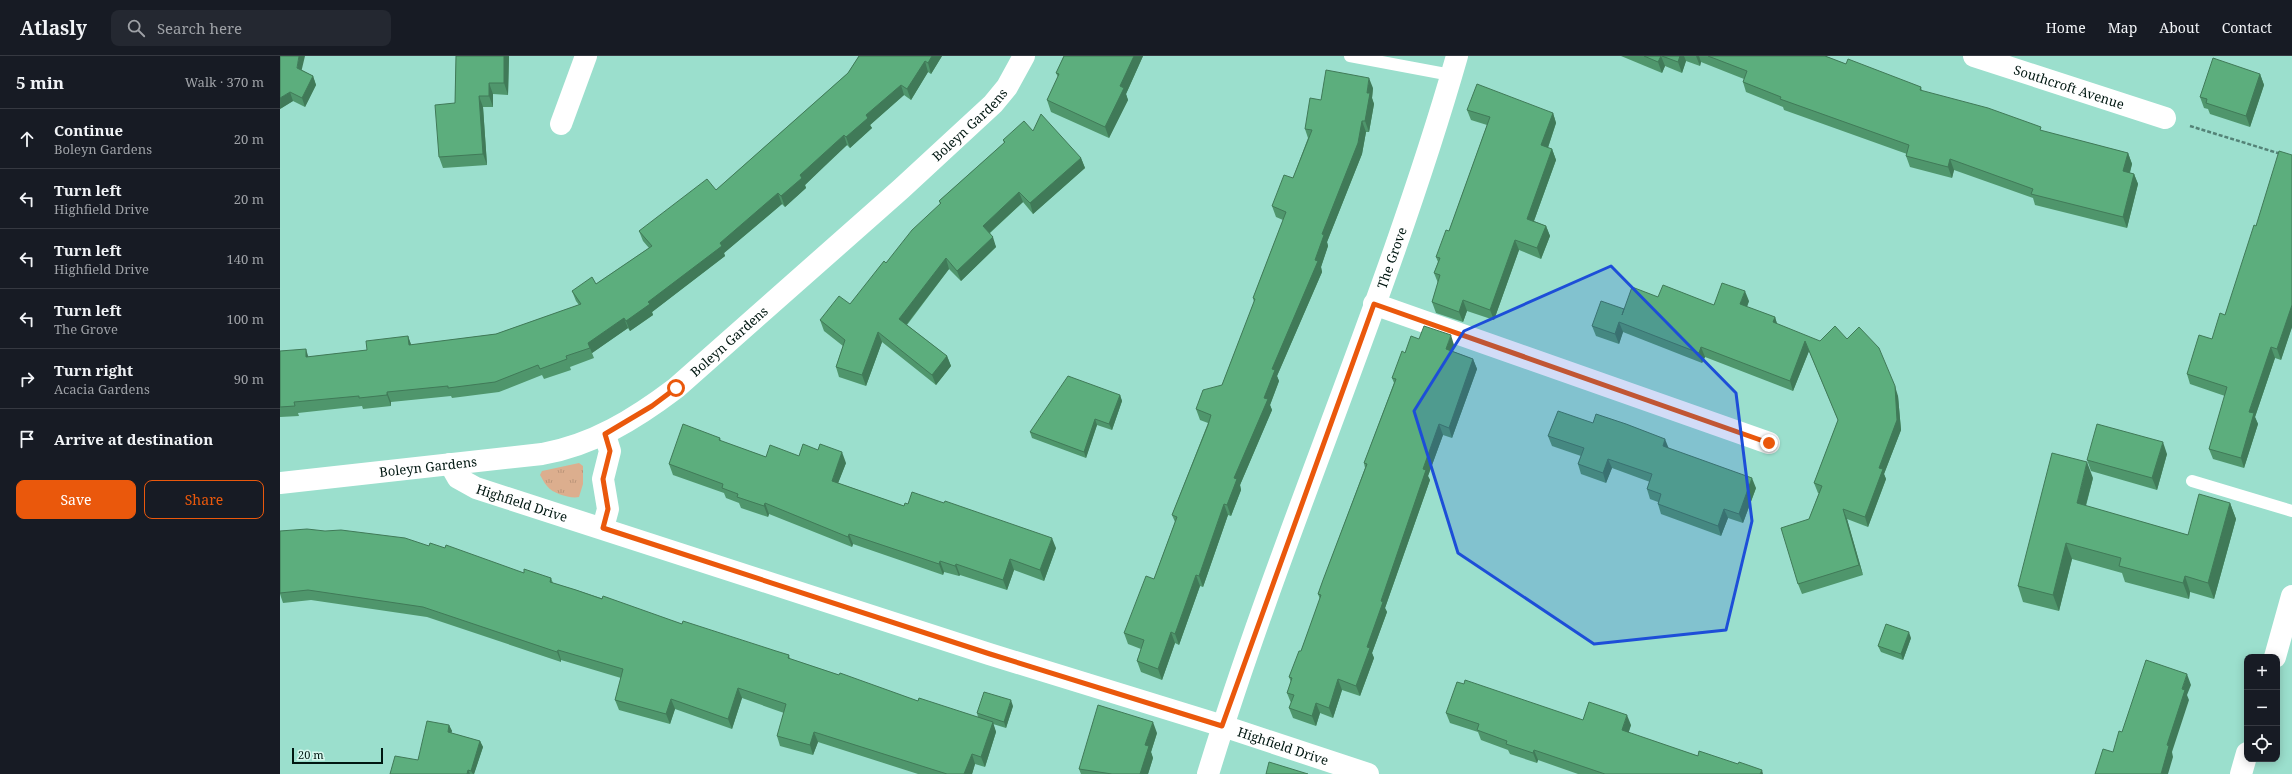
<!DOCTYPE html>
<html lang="en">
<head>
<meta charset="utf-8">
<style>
	:root { --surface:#171b24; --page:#242831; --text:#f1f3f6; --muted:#9ea1a6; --line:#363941; --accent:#ea580c }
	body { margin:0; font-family:"Noto Serif",serif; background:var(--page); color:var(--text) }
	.controls { position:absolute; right:12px; bottom:12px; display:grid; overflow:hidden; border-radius:8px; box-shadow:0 2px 10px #0003 }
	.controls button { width:36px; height:36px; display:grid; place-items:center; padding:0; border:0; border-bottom:1px solid var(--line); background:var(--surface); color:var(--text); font:20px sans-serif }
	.scale { position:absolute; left:12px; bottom:10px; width:91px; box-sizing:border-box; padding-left:4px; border:2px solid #001711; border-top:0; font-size:11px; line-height:14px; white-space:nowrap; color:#001711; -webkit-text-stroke:3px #d7f8ee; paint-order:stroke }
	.stop { position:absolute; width:12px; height:12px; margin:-9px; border:3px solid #ea580c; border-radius:50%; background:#fff }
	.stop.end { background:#ea580c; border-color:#fff; box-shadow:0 1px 4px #0008 }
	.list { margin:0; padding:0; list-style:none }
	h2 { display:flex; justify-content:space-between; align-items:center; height:52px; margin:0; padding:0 16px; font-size:17px }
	h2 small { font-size:13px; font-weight:400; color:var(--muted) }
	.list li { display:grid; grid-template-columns:26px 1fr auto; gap:12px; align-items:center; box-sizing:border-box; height:60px; padding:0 16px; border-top:1px solid var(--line) }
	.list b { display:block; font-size:15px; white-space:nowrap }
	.list p { margin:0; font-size:13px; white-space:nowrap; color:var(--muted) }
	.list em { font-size:13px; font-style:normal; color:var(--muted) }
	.actions { display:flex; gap:8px; padding:12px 16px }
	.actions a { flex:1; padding:9px 0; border:1px solid var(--accent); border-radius:8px; text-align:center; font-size:14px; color:var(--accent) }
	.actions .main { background:var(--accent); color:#fff }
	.icon { flex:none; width:22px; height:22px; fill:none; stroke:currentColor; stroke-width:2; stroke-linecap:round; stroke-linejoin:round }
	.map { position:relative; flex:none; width:2012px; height:718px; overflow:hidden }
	header { display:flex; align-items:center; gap:24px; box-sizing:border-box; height:56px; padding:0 20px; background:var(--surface); border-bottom:1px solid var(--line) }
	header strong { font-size:19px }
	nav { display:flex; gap:22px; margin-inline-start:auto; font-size:14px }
	.search { width:280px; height:36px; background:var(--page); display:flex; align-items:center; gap:10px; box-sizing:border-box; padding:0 14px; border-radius:8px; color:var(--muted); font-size:15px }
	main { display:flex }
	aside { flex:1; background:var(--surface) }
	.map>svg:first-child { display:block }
	.grass { fill:url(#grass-tufts) }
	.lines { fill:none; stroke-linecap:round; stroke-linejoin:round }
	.path { stroke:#548377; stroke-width:2.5; stroke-dasharray:4 2; stroke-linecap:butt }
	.service { stroke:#fff; stroke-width:12 }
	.minor { stroke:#fff; stroke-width:22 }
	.wall { fill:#4f966c }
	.shaded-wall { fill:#407a58 }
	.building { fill:#5cae7d; stroke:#407a58 }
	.route { stroke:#ea580c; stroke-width:5 }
	.marked { fill:#1d4ed8; fill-opacity:0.2; stroke:#1d4ed8; stroke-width:3; stroke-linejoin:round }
	.labels { text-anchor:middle; stroke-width:3; stroke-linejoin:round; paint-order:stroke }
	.street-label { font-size:13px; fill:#001711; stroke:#d7f8ee }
</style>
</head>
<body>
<header>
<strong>Atlasly</strong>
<div class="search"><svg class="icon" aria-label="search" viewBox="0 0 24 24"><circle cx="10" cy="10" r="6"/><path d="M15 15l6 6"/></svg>Search here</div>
<nav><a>Home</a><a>Map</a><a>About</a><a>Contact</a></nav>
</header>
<main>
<aside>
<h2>5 min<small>Walk · 370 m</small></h2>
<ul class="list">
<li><svg class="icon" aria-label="ahead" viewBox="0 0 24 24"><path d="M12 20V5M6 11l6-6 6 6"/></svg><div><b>Continue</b><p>Boleyn Gardens</p></div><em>20 m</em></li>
<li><svg class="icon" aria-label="left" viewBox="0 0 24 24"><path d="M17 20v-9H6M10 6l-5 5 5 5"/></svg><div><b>Turn left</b><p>Highfield Drive</p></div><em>20 m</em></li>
<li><svg class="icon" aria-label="left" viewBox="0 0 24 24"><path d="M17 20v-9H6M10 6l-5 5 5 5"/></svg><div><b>Turn left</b><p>Highfield Drive</p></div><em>140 m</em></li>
<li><svg class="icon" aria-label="left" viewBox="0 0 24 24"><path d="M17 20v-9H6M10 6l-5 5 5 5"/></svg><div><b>Turn left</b><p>The Grove</p></div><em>100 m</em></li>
<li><svg class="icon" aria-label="right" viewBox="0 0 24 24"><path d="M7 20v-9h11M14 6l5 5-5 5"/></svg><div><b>Turn right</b><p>Acacia Gardens</p></div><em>90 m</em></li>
<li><svg class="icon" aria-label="arrive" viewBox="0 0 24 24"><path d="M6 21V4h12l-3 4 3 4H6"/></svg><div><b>Arrive at destination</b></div></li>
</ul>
<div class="actions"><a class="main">Save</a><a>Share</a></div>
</aside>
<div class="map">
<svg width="2012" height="718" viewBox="0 0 2012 718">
	<defs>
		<pattern id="grass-tufts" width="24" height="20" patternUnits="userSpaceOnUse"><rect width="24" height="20" fill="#dcae8e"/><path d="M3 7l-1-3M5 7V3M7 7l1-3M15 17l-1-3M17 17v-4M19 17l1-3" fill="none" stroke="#bb9579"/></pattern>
	</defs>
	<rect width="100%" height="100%" fill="#9bdfcd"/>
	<!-- grass -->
	<path class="grass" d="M299,407L303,410V428L299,441C291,443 273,438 267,430C264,427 262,422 260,419L262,415Z"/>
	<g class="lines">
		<!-- path -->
		<path class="path" d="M1910,70L2001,98"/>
		<!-- service -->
		<path class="service" d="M1070,0L1171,19
			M1912,425L2012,455"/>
		<!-- minor -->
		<g class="minor">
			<path id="s1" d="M1694,0L1885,62"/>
			<path d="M281,68L306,0"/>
			<path d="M1094,248L1489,387"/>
			<path id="s2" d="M170,408L178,422L196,432L709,598L943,670L1088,718"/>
			<path id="s3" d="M0,427L262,398C313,389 355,363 396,332L621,133L713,48L727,31L744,0"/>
			<path d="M323,472L328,453L323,423L330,395L325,379"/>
			<path d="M1995,601L2012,540"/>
			<path id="s4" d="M928,718C1002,476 1107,244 1177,0"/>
			<path d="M1961,718L1967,697"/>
		</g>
	</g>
	<!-- wall -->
	<path class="wall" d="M176,0H229L228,39L213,38V51H203L207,109L163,112L159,101L175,47Z
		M579,0H662L651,18L648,16L631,44L624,39L590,69L592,72L570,92L567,89L545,109L525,129L526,132L505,151L502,148L444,197L445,200L372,256L373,259L350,275L348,272L312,297L314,302L290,311L291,314L264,323L262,319L219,336L172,342L171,340L111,346V350L83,353L82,350L18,357L19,360L0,361V295L28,301L87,294L128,280L131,289L216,278L299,249L296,245L292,235L316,228L369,192L363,185L359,175L436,134L568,17Z
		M784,0H863L846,38L848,44L829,82L771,56L767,44L778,21L776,17Z
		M1341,0H1545L1566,8L1641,31L1642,35L1762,75L1848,97L1852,108L1850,117L1854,118L1858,128L1847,172L1755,149L1753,142L1674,114L1672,122L1630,111L1626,100L1627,98L1504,54L1503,51L1466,36L1463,26L1464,23L1421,6L1420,10L1406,5L1402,17L1385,10L1382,17Z
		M22,14L33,20L36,29L25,51L13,45L0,53Z
		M1980,18L1984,29L1970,71L1930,58L1928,53L1924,52L1920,41Z
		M1093,32L1092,42L1094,48L1089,76H1086L1082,98L1047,186L1048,190L1041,211L1042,216L997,320L999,325L990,349L992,354L960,429L961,434L951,460L948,459L923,531L920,530L899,589L895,587L882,624L861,616L857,605L861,593L848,588L844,577L874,523L895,466L892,459L928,367L920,364L916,353L942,329L974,246L973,242L1003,164L996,161L992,150L1013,122L1028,82L1025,73L1041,44Z
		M1187,54L1273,57L1276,67L1268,92L1272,93L1276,104L1254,165L1266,170L1270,180L1261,203L1239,194L1214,264L1187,255L1183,266L1156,257L1152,246L1158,227L1154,217L1158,206L1156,201L1169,175L1207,69L1191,64Z
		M753,75L801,102L805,112L753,158L743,146L710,177L716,191L681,225L669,213L627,269L667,300L671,310L656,329L602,286L586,330L559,321L556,311L563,290L544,275L540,264L570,248L606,207L660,148L659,145L724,87L723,84Z
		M2012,99V271L2001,304L1995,302L1975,361L1978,368L1964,412L1933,403L1929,393L1945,340L1910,328L1907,318L1932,283L1945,259L1976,170Z
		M1469,245L1467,251L1495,261L1497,268L1618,340L1621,374L1604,418L1606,423L1588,471L1567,463L1583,519L1522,538L1518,528L1529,463L1539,437H1538L1534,427L1558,364L1529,295L1513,335L1425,301L1422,307L1343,276L1339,288L1316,280L1312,270L1344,253L1434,249Z
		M1139,283L1174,289L1172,295L1193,303L1197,313L1172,382L1163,379L1148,420L1150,424L1105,552L1107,556L1092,597L1094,602L1080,640L1062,634L1053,662L1040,657L1036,670L1013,662L1009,652L1011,647L1007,637L1011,626L1009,621L1021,595L1040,543L1038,538L1085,412L1084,407L1114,327L1112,322L1125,297Z
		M840,339L842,345L832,374L817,369L806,402L752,382L750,376Z
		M1313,367L1388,392L1476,432L1463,467L1448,462L1441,480L1381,458L1378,448V446L1370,443L1367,433L1370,426L1332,412L1326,427L1301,418L1298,408L1301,400L1272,390L1268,380Z
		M440,382L441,385L486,401L519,400L566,407L558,427L624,450L776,492L764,525L734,514L727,534L680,519L679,520L664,516L663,519L573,488L572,491L489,458L488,461L461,452L459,447L446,442L444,437L393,419L389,408Z
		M1887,398L1877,434L1811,415L1807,404Z
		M1813,422L1806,450L1908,479L1950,447L1956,463L1934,543L1910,536L1909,543L1845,526L1842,517L1792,503L1779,555L1743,546L1738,530Z
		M0,475L149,490L244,517L271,522L273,527L296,534L402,568L509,599L510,603L638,645L698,661L697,657L733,650L726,672L713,668L716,676L705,711L695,708L692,718H638L538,686L533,699L500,690L497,680L504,657L462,642L452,673L395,653L390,668L339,654L335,644L341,622L281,604V606L147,561L31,544L3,547L0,538Z
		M1631,582L1623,604L1601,596L1598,590Z
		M1166,657L1303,664L1351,669L1348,677L1418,700L1483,718H1298L1258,704L1257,707L1230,698L1228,694L1201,684L1198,676L1170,667Z
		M169,669L172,675L171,677L200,685L203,691L194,718H110L138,704Z
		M877,677L871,696L873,702L868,718H801L799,713Z"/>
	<!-- shaded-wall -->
	<path class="shaded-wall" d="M19,0H25L20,21L17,12Z
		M224,0H229L228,39L224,27Z
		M652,0H662L651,18L648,7Z
		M854,0H863L846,38L848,44L829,82L825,71L840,30Z
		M1381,0L1385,10L1382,17L1378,6Z
		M1400,0H1404L1406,5L1402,17L1398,6Z
		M1416,0H1419L1421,6L1420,10Z
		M645,5L648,16L631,44L627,33Z
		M1980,18L1984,29L1970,71L1966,60Z
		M33,20L36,29L25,51L22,42Z
		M1089,22L1093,32L1092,42L1094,48L1089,76L1085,65L1087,37Z
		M209,27L213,38V51L209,40Z
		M621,29L624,39L590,69L592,72L570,92L566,81L586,59Z
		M10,36L13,45L0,53V42Z
		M199,40L203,51L207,109L203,98Z
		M1273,57L1276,67L1265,100L1261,89Z
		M1082,65L1086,76L1082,98L1047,186L1048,190L1041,211L1042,216L997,320L999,325L990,349L992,354L960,429L961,434L951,460L947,449L954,422L984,342L992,313L1035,204L1042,178Z
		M564,79L567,89L525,129L526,132L505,151L501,140L520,119Z
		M1272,93L1276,104L1251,173L1247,163Z
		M1848,97L1852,108L1847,126L1843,115Z
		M801,102L805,112L753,158L750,147Z
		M1670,103L1674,114L1672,122L1668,111Z
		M1854,118L1858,128L1847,172L1843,161Z
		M739,136L743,146L706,180L703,170Z
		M498,137L502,148L444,197L445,200L372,256L373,259L350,275L346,265L368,246L440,187Z
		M1266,170L1270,180L1261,203L1257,192Z
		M713,181L716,191L681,225L677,215Z
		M1235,184L1239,194L1214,264L1210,254Z
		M666,202L669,213L623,273L619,263Z
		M1465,235L1469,245L1464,258L1460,248Z
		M1183,244L1187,255L1183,266L1179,256Z
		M2012,249V271L2001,304L1997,293Z
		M1495,261L1498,271L1493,266Z
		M344,262L348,272L312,297L308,287Z
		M1339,266L1343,276L1339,288L1335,278Z
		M598,276L602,286L586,330L582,319Z
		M1171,279L1174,289L1169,303L1166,293Z
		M128,280L132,291L129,289Z
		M1525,285L1529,295L1513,335L1510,325Z
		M1421,291L1425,301L1422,307L1419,297Z
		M1991,291L1995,302L1975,361L1978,368L1964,412L1961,402L1969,356Z
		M26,293L29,303L26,301Z
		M667,300L671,310L656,329L652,319Z
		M1193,303L1197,313L1172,382L1169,372Z
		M1615,330L1618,340L1621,374L1604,418L1606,423L1588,471L1585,461L1599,412Z
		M107,336L111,346V350L107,339Z
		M840,339L842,345L832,374L829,368Z
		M815,363L817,369L806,402L804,396Z
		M1159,368L1163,379L1148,420L1150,424L1105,552L1107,556L1092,597L1094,602L1080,640L1076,630L1087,591L1101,545L1143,413Z
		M1385,383L1389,393L1383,390Z
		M1883,386L1887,398L1877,434L1872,422Z
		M562,396L566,407L555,435L552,425Z
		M1328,403L1332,412L1326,427L1323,417Z
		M1807,406L1813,422L1802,463L1797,447Z
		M1472,422L1476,432L1463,467L1459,458Z
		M485,447L489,458L488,461L484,450Z
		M1950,447L1956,463L1934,543L1928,527Z
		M944,448L948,459L923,531L919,520Z
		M1444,453L1448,462L1441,480L1438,470Z
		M1563,453L1567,463L1583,519L1579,509Z
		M569,478L573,488L572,491L568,481Z
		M772,482L776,492L764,525L760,514Z
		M1786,487L1792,503L1779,555L1773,539Z
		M730,503L734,514L727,534L723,524Z
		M660,505L664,516L663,519L659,508Z
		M676,508L680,519L679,520L675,510Z
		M916,519L920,530L899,589L895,578Z
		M1905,520L1910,536L1909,543L1903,527Z
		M891,576L895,587L882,624L878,613Z
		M1629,576L1631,582L1623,604L1621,598Z
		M278,594L281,604V606L277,596Z
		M1907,618L1911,629L1907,639L1909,644L1892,696L1893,701L1888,718H1881L1887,689L1902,633Z
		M1058,623L1062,634L1053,662L1049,652Z
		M458,632L462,642L452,673L448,663Z
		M391,643L395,653L390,668L386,658Z
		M731,644L733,650L726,672L724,666Z
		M1036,647L1040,657L1036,670L1032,660Z
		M1347,659L1351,669L1346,685L1342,674Z
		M713,666L716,676L705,711L701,701Z
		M873,666L877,677L871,696L873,702L868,718H860L865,689Z
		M169,669L172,675L170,681L168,676Z
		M534,676L538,686L533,699L530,689Z
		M200,685L203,691L194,718H193L191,715Z
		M1254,694L1258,704L1257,707L1253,697Z
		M692,698L695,708L692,718H684Z
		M188,714L190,718H187Z
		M1482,714L1483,718H1480Z"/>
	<!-- building -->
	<path class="building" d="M0,0H19L17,12L33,20L22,42L10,36L0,42Z
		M176,0H224V27H209V40H199L203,98L159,101L155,49L175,47Z
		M579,0H652L648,7L645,5L627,33L621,29L586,59L588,62L566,81L564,79L520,119L522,122L501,140L498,137L440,187L442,190L368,246L370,248L346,265L344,262L308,287L310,292L286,300L287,303L260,313L258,309L215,326L168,332V330L107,336V339L79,342V340L14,346L15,350L0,351V295L26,293V301L87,294L86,285L128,280L129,289L216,278L301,248L292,235L312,221L316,228L372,190L359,175L427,123L436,134L568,17Z
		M784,0H854L840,30L844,32L825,71L767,44L779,18L776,17Z
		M1364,0H1381L1378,6Z
		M1382,0H1400L1398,6Z
		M1428,0H1545L1566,8L1568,3L1641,31L1640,34L1708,52L1761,71L1760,74L1848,97L1843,115L1854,118L1843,161L1751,138L1753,133L1670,103L1668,111L1626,100L1629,89L1500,43L1501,41L1463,26L1467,15Z
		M1933,2L1980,18L1966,60L1926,47L1927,43L1920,41Z
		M1046,14L1089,22L1087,37H1090L1085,65H1082L1078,87L1042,178L1044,179L1035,204L1038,205L992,313L995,314L984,342L988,343L954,422L957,423L947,449L944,448L919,520L916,519L895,578L891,576L878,613L857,605L864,584L844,577L866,520L874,523L897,461L892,459L928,369L931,359L916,353L923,334L942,329L975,243L973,242L1006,156L992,150L1004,119L1013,122L1032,74L1025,73L1030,42L1041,44Z
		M1197,28L1273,57L1261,89L1272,93L1247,163L1266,170L1257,192L1235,184L1210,254L1183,244L1179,256L1152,246L1160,219L1154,217L1160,202L1156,201L1166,174L1169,175L1210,61L1187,54Z
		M761,58L801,102L750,147L739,136L703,170L713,181L677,215L666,202L619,263L667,300L652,319L598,276L582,319L556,311L565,284L540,264L559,240L570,248L604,205L606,207L632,174L661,147L659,145L725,86L723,84L744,65L753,75Z
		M1999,95L2012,99V249L1997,293L1991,291L1969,356L1974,357L1961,402L1929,393L1947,331L1907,318L1919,279L1932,283L1940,257L1945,259L1974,169L1976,170Z
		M1442,227L1465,235L1460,248L1495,261L1493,266L1540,285L1555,270L1567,283L1579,271L1599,292L1615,330L1617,364L1599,412L1603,413L1585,461L1563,453L1579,509L1518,528L1501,472L1529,463L1542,430L1534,427L1558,364L1525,285L1510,325L1421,291L1419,297L1339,266L1335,278L1312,270L1321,245L1344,253L1342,259L1352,231L1378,241L1383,229L1434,249Z
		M1144,270L1171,279L1166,293L1193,303L1169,372L1159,368L1143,413L1146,414L1101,545L1103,546L1087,591L1090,592L1076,630L1058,623L1049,652L1036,647L1032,660L1009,652L1014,639L1007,637L1012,622L1009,621L1019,595H1021L1041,539L1038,538L1043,524L1087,408L1084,407L1116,323L1112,322L1122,295L1125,297L1131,280L1139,283Z
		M788,320L840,339L829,368L815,363L804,396L750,376Z
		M1278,355L1313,367L1316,358L1346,368L1385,383L1383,390L1472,422L1459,458L1444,453L1438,470L1378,448L1381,438L1367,433L1372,418L1328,403L1323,417L1298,408L1304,392L1268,380Z
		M403,368L440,382L439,384L486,401L490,389L519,400L523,388L538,394L540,388L562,396L552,425L624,450L625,447L628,448L632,436L664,447L665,445L772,482L760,514L730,503L723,524L676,508L675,510L660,505L659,508L569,478L568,481L485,447L484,450L457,441L458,438L442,432L443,428L389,408Z
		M1817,368L1883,386L1872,422L1807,404Z
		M1772,397L1807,406L1797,447L1908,479L1919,438L1950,447L1928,527L1905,520L1903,527L1839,510L1841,502L1786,487L1773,539L1738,530Z
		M27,473L45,475L61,474L125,482L149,490L150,487L165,492L166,489L244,517V513L271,522L270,526L296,534L322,543L323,540L402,568L403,565L496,595L509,599L508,602L559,619L560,617L638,645L639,642L713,666L701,701L692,698L684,718H667L534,676L530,689L497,680L506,648L458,632L448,663L391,643L386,658L335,644L343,613L278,594L277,596L143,551L28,534L0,537V475Z
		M1606,568L1629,576L1621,598L1598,590Z
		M1866,604L1907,618L1902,633L1905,634L1887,689L1889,690L1881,718H1815L1823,693L1833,696L1839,675L1842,676Z
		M1185,624L1303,664L1309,646L1347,659L1342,674L1418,700L1419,695L1458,708L1459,706L1482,714L1480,718H1325L1254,694L1253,697L1226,688L1227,685L1197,674L1199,668L1166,657L1177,626L1184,628Z
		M704,636L731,644L724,666L697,657Z
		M818,649L873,666L865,689L869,690L860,718H832L799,713Z
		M147,665L169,669L168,676L200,685L191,715L188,714L187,718H110L115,700L138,704Z
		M989,706L1028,718H986Z"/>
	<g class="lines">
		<!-- route -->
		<path class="route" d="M396,332L372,350L325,378L330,395L323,423L328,453L323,472L710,598L942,670L1094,248L1489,387"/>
	</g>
	<!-- marked area -->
	<path class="marked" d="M1331,210L1456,337L1472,465L1446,574L1314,588L1178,497L1134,355L1184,275Z"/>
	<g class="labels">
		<!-- street labels -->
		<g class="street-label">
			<text dy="5" stroke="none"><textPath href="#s1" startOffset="100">Southcroft Avenue</textPath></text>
			<text dy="5" stroke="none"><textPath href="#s3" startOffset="809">Boleyn Gardens</textPath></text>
			<text dy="5" stroke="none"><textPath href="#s4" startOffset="548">The Grove</textPath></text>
			<text dy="5" stroke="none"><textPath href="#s3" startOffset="485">Boleyn Gardens</textPath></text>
			<text dy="5" stroke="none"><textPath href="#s3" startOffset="149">Boleyn Gardens</textPath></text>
			<text dy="5" stroke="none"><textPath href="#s2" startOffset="85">Highfield Drive</textPath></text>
			<text dy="5" stroke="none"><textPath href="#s2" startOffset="884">Highfield Drive</textPath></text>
		</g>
	</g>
</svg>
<div class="controls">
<button>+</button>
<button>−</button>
<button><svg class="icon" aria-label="locate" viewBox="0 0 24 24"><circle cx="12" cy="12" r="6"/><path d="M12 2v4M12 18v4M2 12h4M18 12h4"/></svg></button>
</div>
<div class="scale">20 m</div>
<div class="stop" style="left:396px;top:332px"></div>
<div class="stop end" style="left:1489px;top:387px"></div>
</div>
</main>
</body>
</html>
